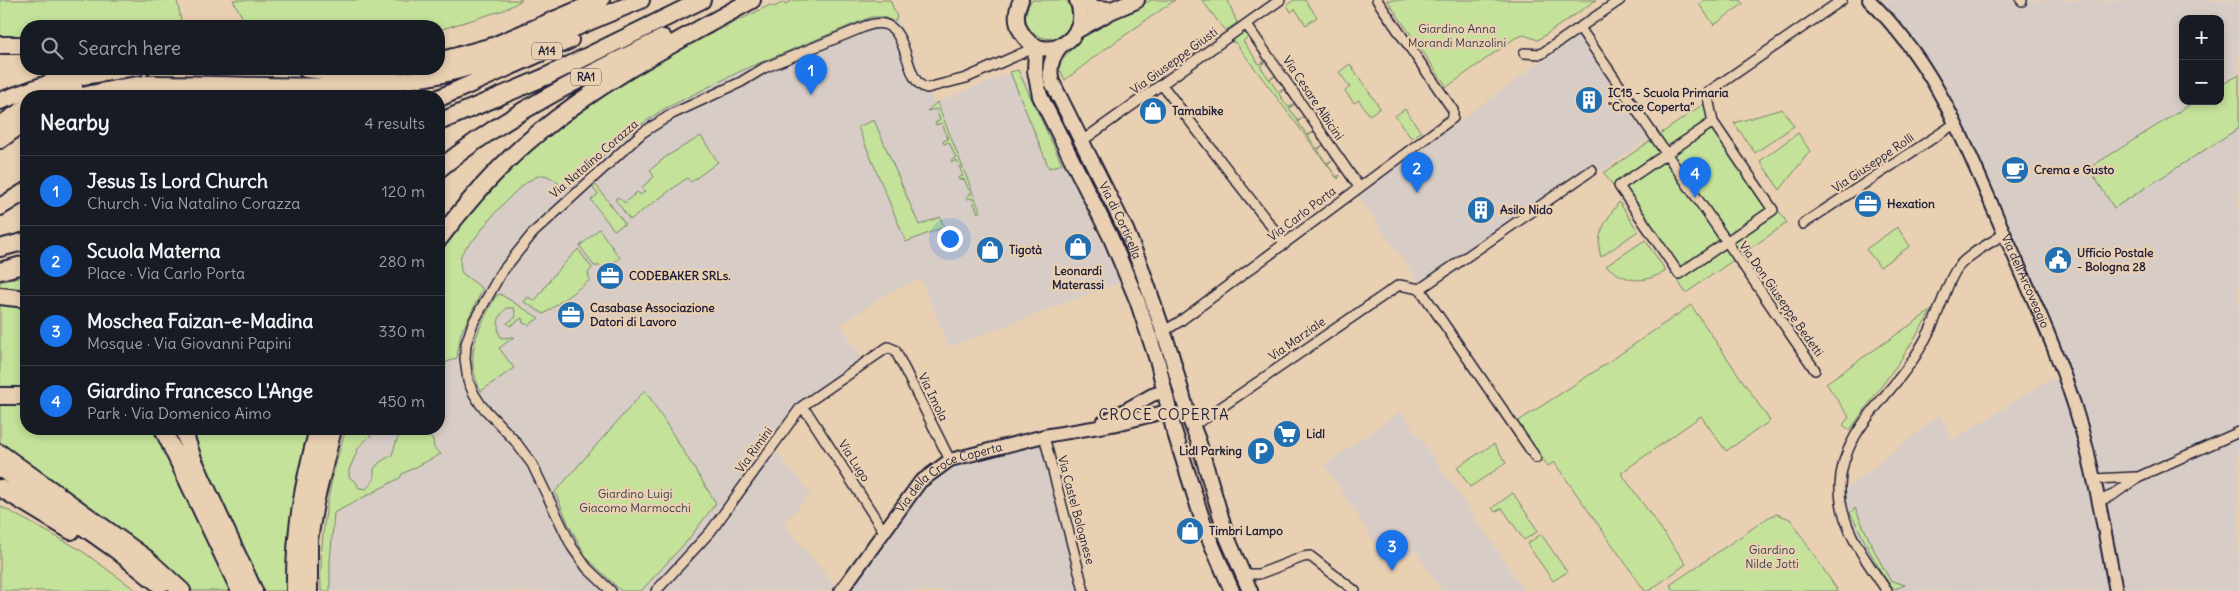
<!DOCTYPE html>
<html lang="en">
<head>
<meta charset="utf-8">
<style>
	:root { --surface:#171b24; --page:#20242c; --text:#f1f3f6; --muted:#9ea1a6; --line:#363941; --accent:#1a73e8 }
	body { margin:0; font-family:Delius,sans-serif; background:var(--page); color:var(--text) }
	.controls { position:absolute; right:15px; top:15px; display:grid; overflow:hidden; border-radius:10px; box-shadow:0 2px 8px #0003 }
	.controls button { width:45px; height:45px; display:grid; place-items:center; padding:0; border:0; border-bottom:1px solid var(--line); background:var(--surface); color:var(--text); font:25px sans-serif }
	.you { position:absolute; left:949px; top:238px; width:18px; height:18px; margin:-12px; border:4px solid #fff; border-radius:50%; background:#1a73e8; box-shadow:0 0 0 8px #1a73e833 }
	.badge { display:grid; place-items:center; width:32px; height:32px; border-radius:50%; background:var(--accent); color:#fff; font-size:16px; font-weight:700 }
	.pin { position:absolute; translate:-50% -41px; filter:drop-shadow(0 1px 2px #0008) }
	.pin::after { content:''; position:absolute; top:26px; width:18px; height:15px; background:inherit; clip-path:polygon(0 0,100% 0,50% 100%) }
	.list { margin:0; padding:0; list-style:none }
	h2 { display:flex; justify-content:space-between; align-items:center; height:65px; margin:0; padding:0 20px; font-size:21px }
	h2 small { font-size:16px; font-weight:400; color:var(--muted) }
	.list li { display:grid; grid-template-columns:32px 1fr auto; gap:15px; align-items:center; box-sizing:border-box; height:70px; padding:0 20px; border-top:1px solid var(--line) }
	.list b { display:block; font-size:19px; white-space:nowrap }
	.list p { margin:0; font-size:16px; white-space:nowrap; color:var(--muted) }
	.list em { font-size:16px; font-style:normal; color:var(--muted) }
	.icon { flex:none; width:28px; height:28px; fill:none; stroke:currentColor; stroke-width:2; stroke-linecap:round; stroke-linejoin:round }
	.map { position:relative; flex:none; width:2239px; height:591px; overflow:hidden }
	.search { position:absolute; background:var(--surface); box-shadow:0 2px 8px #0003; left:20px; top:20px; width:425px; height:55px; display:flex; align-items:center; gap:12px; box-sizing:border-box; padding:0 18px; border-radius:20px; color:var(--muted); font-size:19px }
	.panel { position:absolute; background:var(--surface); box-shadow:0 2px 8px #0003; left:20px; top:90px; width:425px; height:345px; border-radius:20px }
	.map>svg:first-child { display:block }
	.built { fill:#d8cdc6; fill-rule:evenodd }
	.green { fill:#c4e29a; stroke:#73826a }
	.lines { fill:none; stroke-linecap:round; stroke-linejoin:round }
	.highway-tunnel { stroke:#c2ad9a; stroke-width:16; stroke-dasharray:16 8; stroke-linecap:butt }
	.street-casing { stroke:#22223b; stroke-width:12 }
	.secondary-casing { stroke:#22223b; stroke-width:16 }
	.primary-casing { stroke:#22223b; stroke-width:18 }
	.highway-casing { stroke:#22223b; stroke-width:20 }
	.street { stroke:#ead0b2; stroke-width:9 }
	.secondary { stroke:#ead0b2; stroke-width:12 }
	.primary { stroke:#ead0b2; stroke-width:14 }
	.highway { stroke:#ead0b2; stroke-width:16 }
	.highway-bridge-casing { stroke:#22223b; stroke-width:20; stroke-linecap:butt }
	.highway-bridge { stroke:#ead0b2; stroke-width:16 }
	.labels { text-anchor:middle; stroke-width:4.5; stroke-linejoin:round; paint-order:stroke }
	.shield { fill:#ead0b2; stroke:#5e565f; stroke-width:1 }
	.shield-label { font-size:11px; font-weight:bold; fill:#22223b }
	.park-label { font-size:12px; fill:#3a3f49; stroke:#ead0b2 }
	.street-label { font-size:12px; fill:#22223b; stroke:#ead0b2 }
	.poi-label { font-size:12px; font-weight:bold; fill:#22223b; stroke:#ead0b2; text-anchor:start }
	.quarter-label { font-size:15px; letter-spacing:1px; fill:#22223b; stroke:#ead0b2 }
</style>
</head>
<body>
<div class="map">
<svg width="2239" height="591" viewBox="0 0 2239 591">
	<rect width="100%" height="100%" fill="#ead0b2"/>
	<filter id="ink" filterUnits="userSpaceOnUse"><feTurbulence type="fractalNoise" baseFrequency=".02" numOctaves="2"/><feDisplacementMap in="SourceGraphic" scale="10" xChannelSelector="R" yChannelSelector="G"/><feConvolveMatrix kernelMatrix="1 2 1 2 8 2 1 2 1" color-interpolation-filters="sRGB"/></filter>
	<g filter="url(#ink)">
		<!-- built -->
		<path class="built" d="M819,0H890L934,103L1020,69L1121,282L949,347L921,279L888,293L841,325L859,353L861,362L801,402L788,414L768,441L811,494L783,524L841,591H330V562L336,506L356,429H439V271L498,200Z
			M1875,0H2239V591H1887L1860,551L1840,494L1940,414L1952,440L2052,378L2071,384L1984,168L1921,48ZM2183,19H2220V101H2183Z
			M1579,33L1649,138L1601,172L1595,163L1588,167L1420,284L1358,196Z
			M1401,411L1472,513L1525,591H1442L1415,551L1391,567L1324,465Z
			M1043,441L1084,591H844L909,499L949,464Z"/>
		<!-- green -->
		<path class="green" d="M0,0H177L182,26H26V38H0Z
			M233,0H522L504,10L439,30V26H247Z
			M794,0H890L897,17L894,22L883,17H871L747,68L662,110L621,139L567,189C560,186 552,176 544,175C524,175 487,222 476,237C472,242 464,248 461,255C460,259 460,269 462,273L483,289L461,333L457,358L447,362L439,370V248L455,226L524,152L597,98L662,58L770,5L774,7L784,2L785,4Z
			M1032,0H1066C1071,6 1073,14 1071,22C1061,56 1007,32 1032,0Z
			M1151,0H1175L1097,55L1065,80L1061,71H1058C1061,54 1078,47 1086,33Z
			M1202,0H1228L1237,23L1225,31Z
			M1294,0H1305L1317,17L1306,25L1295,9L1291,12L1287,5Z
			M1387,0H1596L1538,40L1524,35L1515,38L1447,87Z
			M1704,0H1740L1743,4L1714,25L1699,4Z
			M1242,33H1245L1249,36L1243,41L1259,64L1265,62L1260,66L1269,79L1275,76L1270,80L1278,92L1284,89L1279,94L1288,107L1295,104L1289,108L1298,121L1303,117L1298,122L1307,135L1314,132L1308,136L1317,149L1323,145L1318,150L1326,163L1333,160L1327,164L1336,177L1340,175L1338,179L1235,42L1233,43V39Z
			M1350,64L1380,108L1369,115L1359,100L1354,103L1345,91L1350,87L1339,72Z
			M1018,70L1062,164L1049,168L1010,72Z
			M2239,74V128L2114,208L2089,168L2196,101H2220V86Z
			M937,102L980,211L978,213L972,198L967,199L966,197L971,194L964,179L959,180L958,178L963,176L957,160L952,162L951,160L956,158L949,142L944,144L943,141L948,139L942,123L936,125L935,123L940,120L936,109L927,111Z
			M1705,103L1787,223L1686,293L1604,173Z
			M1405,109L1421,132L1411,138L1395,116Z
			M1782,109L1794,126L1755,153L1734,123Z
			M874,120L919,225L940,217L944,227L906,242L858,127Z
			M1798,133L1810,151L1780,190L1760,161Z
			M701,136L718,162L691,182L687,178L630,220L615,199L618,197L625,203L637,192L641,195L645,191L642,187L654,177L650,170L667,156Z
			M596,185L625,224L614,230L591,200L598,194L593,188Z
			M1619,202L1638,231L1601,257C1594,235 1607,219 1619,202Z
			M1897,227L1910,246L1880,267L1866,249Z
			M599,229L620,258L605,269L600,266H594L580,246Z
			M1645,240L1666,271C1642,284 1628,283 1606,266Z
			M578,249L592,268L588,273L590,280L544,314L524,302L528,297L535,301L552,277Z
			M26,275V292L0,290V282Z
			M500,294L539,318L529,325L523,323L522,318L510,326L507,323L516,317L514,308H507C497,316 496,327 501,338L514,337L499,348L514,368L481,391C462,356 479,327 496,296Z
			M0,304L26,306V429H154L232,591H194L148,551L0,445Z
			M1691,305L1770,421L1726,451L1701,416L1621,473L1686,564L1649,591H1645L1554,462L1548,466L1517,422L1606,364Z
			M1932,310L1904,355L1850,430L1843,425L1849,417L1826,383Z
			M645,390L716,503L688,540L641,591H621L587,558L569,525L555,492Z
			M190,429H312L291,591H261L196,449Z
			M346,429H371V435L359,447L349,470V477L356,482L359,488L366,489L374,480V469L380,462L392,455L397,439L406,429L423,431L433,440L434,448L441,454L402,474L400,478L334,513L330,562V591H321C319,537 329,480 346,429Z
			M1494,444L1506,463L1470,487L1457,467Z
			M1513,493L1538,531L1524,540L1502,508L1495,512L1492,508Z
			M0,506L79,549L137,591H0Z
			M1855,508L1874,550L1890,580L1905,585L1895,589C1878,575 1862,532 1850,513Z
			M1777,514L1790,519L1838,591H1674L1670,585L1769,517Z
			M1541,534L1567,572L1553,581L1527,544Z"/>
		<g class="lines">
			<!-- highway-tunnel -->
			<path class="highway-tunnel" d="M99,69L153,96"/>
			<defs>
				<path id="street" d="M2021,0L2022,1
					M1246,24L1359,187
					M1580,28L1815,370
					M1524,53L1541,54L1620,0
					M1162,85L1285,244
					M1713,122L1773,210L1679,274L1619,186Z
					M1713,122L1707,93L1842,0
					M1082,141L1280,0
					M1803,224L1956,123
					M1420,289L1592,170
					M1164,331L1179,322L1453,118V110L1377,0
					M801,407L809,415L883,530
					M1191,423L1200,421L1207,417L1399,285L1420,289L1536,458
					M1044,436L1084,591
					M2094,479L2135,477
					M2099,501L2113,495L2138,477L2239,432
					M1243,577L1251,574H1259L1303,557L1310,556L1355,591
					M611,591L587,568L572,547L532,464L515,441L481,405L474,394L468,381L465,359L466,344L473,323L501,273L533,233L642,133L672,114L741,82L764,68L866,26C913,9 900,83 927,88L966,78L1036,47
					M656,591L711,531L801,407L888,347L895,350L950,460
					M1887,591C1865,559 1839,526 1840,486C1841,430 1894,394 1919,350C1927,337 1934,323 1939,309C1945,295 1949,279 1958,267C1970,253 1989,244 2004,234"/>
				<g id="secondary">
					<path id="s1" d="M1869,0C1933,62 1959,130 1994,210C2024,280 2059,350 2080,424C2096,479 2105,535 2116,591"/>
					<path d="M1102,423L1152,395L1165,391"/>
					<path id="s2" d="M841,591L920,482L950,460L1044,436L1117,424L1160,413L1170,415"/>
				</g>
				<g id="primary">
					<path d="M1021,0C1016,10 1015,20 1020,30C1040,69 1094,40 1077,0"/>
					<path id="s3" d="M1061,45C1052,56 1048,69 1052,82L1126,230L1141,267L1171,354L1187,412L1198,440L1227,537L1250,591"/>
					<path d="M1036,47L1035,71L1040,96L1110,236L1137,300L1158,363L1173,427L1206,531L1232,591"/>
				</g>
				<path id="highway" d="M1079,0L1094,9L1112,10
					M1078,29L1112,10L1136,0
					M0,45H26
					M439,61L493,46L601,0
					M306,69L329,71L391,69
					M120,70L141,69
					M145,84C244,83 344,95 443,74C507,60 579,25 641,0
					M49,96L74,87
					M82,96L119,88
					M439,98L570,40
					M0,101L50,83L89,75
					M439,122L545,77L702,0
					M0,125L26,108
					M0,140L26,121
					M439,169C506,114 585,76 663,38
					M0,207L26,191
					M439,239C468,201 500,164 537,134C602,80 678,41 752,0
					M0,248L26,241
					M0,271L26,264
					M0,296L26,299
					M0,396H26
					M163,429L240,591
					M183,429L193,459L254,591
					M0,453L146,558L182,591
					M0,468L116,550L160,585
					M0,488L71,531
					M295,591C294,533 303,484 318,429
					M309,591V540L315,503L333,429"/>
			</defs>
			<!-- street casing -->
			<use href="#street" class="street-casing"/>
			<!-- secondary casing -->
			<use href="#secondary" class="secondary-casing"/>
			<!-- primary casing -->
			<use href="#primary" class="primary-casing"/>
			<!-- highway casing -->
			<use href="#highway" class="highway-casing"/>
			<!-- street -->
			<use href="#street" class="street"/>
			<!-- secondary -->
			<use href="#secondary" class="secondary"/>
			<!-- primary -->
			<use href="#primary" class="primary"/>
			<!-- highway -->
			<use href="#highway" class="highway"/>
			<defs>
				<path id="highway-bridge" d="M89,75L120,70
					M119,88L145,84"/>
			</defs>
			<!-- highway-bridge casing -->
			<use href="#highway-bridge" class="highway-bridge-casing"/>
			<!-- highway-bridge -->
			<use href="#highway-bridge" class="highway-bridge"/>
		</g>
	</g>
	<!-- icons -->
	<defs>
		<symbol id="building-disc" viewBox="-11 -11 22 22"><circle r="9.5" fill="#1f6fb2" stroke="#ead0b2"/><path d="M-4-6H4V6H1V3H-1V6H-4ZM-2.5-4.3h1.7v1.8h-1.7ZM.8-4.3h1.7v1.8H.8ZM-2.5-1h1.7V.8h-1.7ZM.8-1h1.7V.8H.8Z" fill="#fff"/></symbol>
		<symbol id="shop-disc" viewBox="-11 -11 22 22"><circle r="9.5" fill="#1f6fb2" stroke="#ead0b2"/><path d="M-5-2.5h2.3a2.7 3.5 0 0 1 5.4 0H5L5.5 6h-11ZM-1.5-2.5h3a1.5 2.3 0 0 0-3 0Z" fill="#fff"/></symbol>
		<symbol id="cafe-disc" viewBox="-11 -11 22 22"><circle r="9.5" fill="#1f6fb2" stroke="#ead0b2"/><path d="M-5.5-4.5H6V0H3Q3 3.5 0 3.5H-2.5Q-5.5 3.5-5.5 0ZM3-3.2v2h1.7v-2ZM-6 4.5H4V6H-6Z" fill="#fff"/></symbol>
		<symbol id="office-disc" viewBox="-11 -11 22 22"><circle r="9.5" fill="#1f6fb2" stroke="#ead0b2"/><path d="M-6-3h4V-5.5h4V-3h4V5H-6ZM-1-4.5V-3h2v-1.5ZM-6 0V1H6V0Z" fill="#fff"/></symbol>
		<symbol id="civic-disc" viewBox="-11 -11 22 22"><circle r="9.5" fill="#1f6fb2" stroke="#ead0b2"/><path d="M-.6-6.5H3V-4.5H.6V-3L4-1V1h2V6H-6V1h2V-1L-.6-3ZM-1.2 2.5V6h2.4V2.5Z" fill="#fff"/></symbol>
		<symbol id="supermarket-disc" viewBox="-11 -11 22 22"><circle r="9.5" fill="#1f6fb2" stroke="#ead0b2"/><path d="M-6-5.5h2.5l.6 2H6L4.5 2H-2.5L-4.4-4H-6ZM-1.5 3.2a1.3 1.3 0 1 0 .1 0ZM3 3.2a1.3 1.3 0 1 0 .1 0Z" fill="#fff"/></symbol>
		<symbol id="parking-disc" viewBox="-11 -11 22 22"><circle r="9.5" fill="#1f6fb2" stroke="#ead0b2"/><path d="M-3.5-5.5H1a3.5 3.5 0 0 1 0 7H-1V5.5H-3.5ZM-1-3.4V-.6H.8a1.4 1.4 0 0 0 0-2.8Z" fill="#fff"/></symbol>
	</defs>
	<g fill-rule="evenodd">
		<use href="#building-disc" x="1573" y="84" width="32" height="32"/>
		<use href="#shop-disc" x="1137" y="95" width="32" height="32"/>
		<use href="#cafe-disc" x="1999" y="154" width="32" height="32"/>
		<use href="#office-disc" x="1852" y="188" width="32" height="32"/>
		<use href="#building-disc" x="1465" y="194" width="32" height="32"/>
		<use href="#shop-disc" x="1062" y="231" width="32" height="32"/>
		<use href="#shop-disc" x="974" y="234" width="32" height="32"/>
		<use href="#civic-disc" x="2042" y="244" width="32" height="32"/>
		<use href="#office-disc" x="594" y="260" width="32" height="32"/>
		<use href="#office-disc" x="555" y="299" width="32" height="32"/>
		<use href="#supermarket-disc" x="1271" y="418" width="32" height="32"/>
		<use href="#parking-disc" x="1245" y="435" width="32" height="32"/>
		<use href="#shop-disc" x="1174" y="515" width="32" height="32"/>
	</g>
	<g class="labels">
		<!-- shield labels -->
		<g class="shield">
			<rect x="532" y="42.5" width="30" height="17" rx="4"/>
			<rect x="571" y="68.5" width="30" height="17" rx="4"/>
		</g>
		<g class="shield-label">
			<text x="547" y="55">A14</text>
			<text x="586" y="81">RA1</text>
		</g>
		<!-- park labels -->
		<g class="park-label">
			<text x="1457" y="33">Giardino Anna<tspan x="1457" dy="14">Morandi Manzolini</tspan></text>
			<text x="635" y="498">Giardino Luigi<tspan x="635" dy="14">Giacomo Marmocchi</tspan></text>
			<text x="1772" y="554">Giardino<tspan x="1772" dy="14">Nilde Jotti</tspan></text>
		</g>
		<!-- street labels -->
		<g class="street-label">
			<text transform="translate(1174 61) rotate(-36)" y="4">Via Giuseppe Giusti</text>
			<text transform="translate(1313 98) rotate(56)" y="4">Via Cesare Albicini</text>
			<text transform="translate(594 159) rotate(-41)" y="4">Via Natalino Corazza</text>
			<text transform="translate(1873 163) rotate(-34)" y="4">Via Giuseppe Rolli</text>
			<text transform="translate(1302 214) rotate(-37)" y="4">Via Carlo Porta</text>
			<text dy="4" stroke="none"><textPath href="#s3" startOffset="194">Via di Corticella</textPath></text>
			<text dy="4" stroke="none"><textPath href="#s1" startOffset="324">Via dell'Arcoveggio</textPath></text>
			<text transform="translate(1781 299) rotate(55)" y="4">Via Don Giuseppe Bedetti</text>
			<text transform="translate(1297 339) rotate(-35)" y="4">Via Marziale</text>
			<text transform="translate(933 397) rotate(64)" y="4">Via Imola</text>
			<text transform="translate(754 450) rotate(-54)" y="4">Via Rimini</text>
			<text transform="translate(854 461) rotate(57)" y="4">Via Lugo</text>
			<text dy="4" stroke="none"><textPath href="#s2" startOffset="162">Via della Croce Coperta</textPath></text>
			<text transform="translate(1076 510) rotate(75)" y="4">Via Castel Bolognese</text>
		</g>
		<!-- poi labels -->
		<g class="poi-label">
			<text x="1608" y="97">IC15 - Scuola Primaria<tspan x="1608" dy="14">"Croce Coperta"</tspan></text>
			<text x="1172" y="115">Tamabike</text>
			<text x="2034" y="174">Crema e Gusto</text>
			<text x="1887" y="208">Hexation</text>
			<text x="1500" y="214">Asilo Nido</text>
			<text x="1009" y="254">Tigotà</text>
			<text x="2077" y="257">Ufficio Postale<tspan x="2077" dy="14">- Bologna 28</tspan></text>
			<text x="1078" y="275" text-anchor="middle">Leonardi<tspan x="1078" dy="14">Materassi</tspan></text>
			<text x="629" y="280">CODEBAKER SRLs.</text>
			<text x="590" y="312">Casabase Associazione<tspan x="590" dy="14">Datori di Lavoro</tspan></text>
			<text x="1306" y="438">Lidl</text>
			<text x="1242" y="455" text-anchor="end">Lidl Parking</text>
			<text x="1209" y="535">Timbri Lampo</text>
		</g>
		<!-- quarter labels -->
		<g class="quarter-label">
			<text x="1164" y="420">CROCE COPERTA</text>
		</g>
	</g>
</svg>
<div class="controls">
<button>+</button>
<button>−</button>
</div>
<div class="you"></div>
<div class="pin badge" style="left:811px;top:95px">1</div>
<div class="pin badge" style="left:1417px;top:193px">2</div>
<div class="pin badge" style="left:1392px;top:571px">3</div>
<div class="pin badge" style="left:1695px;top:198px">4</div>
<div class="search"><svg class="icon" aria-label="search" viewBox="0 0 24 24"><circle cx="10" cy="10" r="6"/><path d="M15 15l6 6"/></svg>Search here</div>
<section class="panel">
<h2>Nearby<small>4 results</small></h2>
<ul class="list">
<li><span class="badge">1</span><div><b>Jesus Is Lord Church</b><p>Church · Via Natalino Corazza</p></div><em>120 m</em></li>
<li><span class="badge">2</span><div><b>Scuola Materna</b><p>Place · Via Carlo Porta</p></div><em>280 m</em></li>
<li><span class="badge">3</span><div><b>Moschea Faizan-e-Madina</b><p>Mosque · Via Giovanni Papini</p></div><em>330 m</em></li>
<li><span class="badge">4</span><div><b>Giardino Francesco L'Ange</b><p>Park · Via Domenico Aimo</p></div><em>450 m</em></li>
</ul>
</section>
</div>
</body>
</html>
